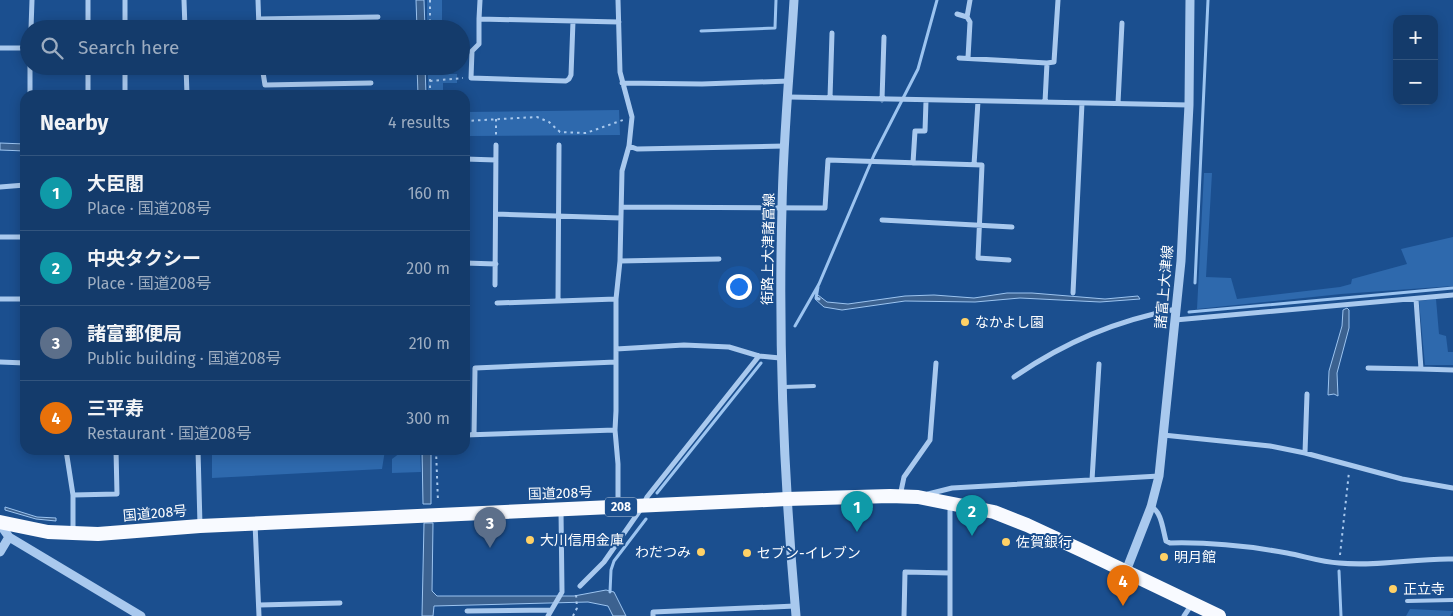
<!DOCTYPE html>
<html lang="en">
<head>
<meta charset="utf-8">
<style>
	:root { --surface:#143b6b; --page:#214673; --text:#f1f3f6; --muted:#9dadc1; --line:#33557e; --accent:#d6ab8b }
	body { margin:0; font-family:"Fira Sans","Noto Sans JP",sans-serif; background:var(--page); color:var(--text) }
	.controls { position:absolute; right:15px; top:15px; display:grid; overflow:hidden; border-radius:10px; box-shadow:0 2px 12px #0003 }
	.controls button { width:45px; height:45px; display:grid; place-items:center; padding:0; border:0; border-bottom:1px solid var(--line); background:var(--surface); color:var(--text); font:25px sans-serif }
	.you { position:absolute; left:738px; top:286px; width:18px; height:18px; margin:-12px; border:4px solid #fff; border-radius:50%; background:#1a73e8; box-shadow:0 0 0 8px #1a73e833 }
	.badge { display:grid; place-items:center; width:32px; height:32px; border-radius:50%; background:var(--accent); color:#fff; font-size:16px; font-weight:700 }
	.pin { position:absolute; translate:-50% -41px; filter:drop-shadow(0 1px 2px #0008) }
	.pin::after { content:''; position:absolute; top:26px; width:18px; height:15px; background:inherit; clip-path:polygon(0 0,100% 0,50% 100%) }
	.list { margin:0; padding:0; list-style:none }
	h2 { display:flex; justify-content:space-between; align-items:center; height:65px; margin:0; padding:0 20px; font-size:21px }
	h2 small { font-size:16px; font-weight:400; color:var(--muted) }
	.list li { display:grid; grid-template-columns:32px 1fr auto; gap:15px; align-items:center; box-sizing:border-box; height:75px; padding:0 20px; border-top:1px solid var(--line) }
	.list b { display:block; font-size:19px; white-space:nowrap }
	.list p { margin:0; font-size:16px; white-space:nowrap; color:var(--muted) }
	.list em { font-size:16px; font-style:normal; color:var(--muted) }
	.icon { flex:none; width:28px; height:28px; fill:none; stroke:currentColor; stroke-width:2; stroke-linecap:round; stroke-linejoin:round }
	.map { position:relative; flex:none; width:1453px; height:616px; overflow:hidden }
	.search { position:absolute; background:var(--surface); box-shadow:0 2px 12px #0003; left:20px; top:20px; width:450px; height:55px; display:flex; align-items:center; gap:12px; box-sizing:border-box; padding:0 18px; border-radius:28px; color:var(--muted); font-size:19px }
	.panel { position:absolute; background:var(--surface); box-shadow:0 2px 12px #0003; left:20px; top:90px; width:450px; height:365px; border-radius:15px }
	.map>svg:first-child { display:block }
	.green { fill:#2e69ad }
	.water { fill:#3c6290; stroke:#9cc4f0 }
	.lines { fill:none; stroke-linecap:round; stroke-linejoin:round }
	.stream { stroke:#9cc4f0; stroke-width:3 }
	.path { stroke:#a9c9ee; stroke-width:2; stroke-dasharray:2.5 4; stroke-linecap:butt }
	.service { stroke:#a9c9ee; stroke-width:4 }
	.minor { stroke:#a9c9ee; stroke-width:5 }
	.tertiary { stroke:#a9c9ee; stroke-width:9 }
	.trunk { stroke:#f8faff; stroke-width:14 }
	.poi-dot { fill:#ffd166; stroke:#1b4f8f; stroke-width:2 }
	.labels { text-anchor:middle; stroke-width:4; stroke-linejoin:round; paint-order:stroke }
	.shield { fill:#1b4f8f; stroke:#bbcadd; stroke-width:1 }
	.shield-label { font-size:12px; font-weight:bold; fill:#fff }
	.street-label { font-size:14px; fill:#fff; stroke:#1b4f8f }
	.poi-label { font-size:14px; fill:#fff; stroke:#1b4f8f; text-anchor:start }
</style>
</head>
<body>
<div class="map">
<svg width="1453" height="616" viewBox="0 0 1453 616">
	<rect width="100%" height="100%" fill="#1b4f8f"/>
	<!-- green -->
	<path class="green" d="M427,0H442V29H427Z
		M428,66H443V74H457V83H443V95H428Z
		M619,110L620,135L465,136V112Z
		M1204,173H1212L1206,277L1231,278L1237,299L1340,287L1351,284L1352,279L1407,264L1401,249L1453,237V286L1341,294L1197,309Z
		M1436,299L1439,334L1446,336L1448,352H1453V365H1425L1419,301Z
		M212,450H385L382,469L212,478Z
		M417,450H420L421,472L392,473V459L400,453L417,451Z
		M1410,609L1453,611L1450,616H1406Z"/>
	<!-- water -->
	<path class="water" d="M416,0H424L425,29H417Z
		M417,66H425L426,95H418Z
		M0,143L25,144V151L0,150Z
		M1007,293H1032L1105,299L1138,296L1140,299L1100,302L1020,298L975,302L905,301L842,310L824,307L815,299L818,295L827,302L848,304L905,296L934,295L974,298Z
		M1347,308L1349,310V328L1337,373L1338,396L1334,394L1328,395L1329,371L1342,326L1343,310Z
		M422,450H431V504H423Z
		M5,507L37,517L56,518V521L36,519L5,510Z
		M424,523H433L432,591L437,596H574L606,590L614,592L626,616H613L608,606L588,602L434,606L433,616H422Z"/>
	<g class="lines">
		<!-- stream -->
		<path class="stream" d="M701,31L775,28L776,0
			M1195,283L1208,0
			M818,287L816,298L819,299
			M1189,312L1453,288
			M795,326L819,284L874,155L918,69L937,0
			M657,493L761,363
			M1339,571L1341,616
			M610,592L611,570L614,561L646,519"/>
		<!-- path -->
		<path class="path" d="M430,0V29
			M430,66V95
			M430,81L463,78
			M496,119V137
			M465,121L537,117L549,122L560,132L586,133L623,120
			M436,450L438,502
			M1340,555L1349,472
			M573,616L577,608L576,594"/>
		<!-- service -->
		<path class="service" d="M784,387L814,386
			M1407,601L1453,600"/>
		<!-- minor -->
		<path class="minor" d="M125,0V29
			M184,0L185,29
			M258,0L259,29
			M480,0L479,19L619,22
			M957,14L967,17L970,22L968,58
			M967,17L970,0
			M259,19L378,17
			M479,19V44L472,51L471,78L566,81L569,79L571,75L573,21
			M31,29L32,0
			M88,29V0
			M0,48H29
			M959,58L1047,63L1045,102
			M1047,63L1054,62L1058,0
			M125,66V95
			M186,66L187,95
			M262,66L265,85L371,83
			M622,83L702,84L789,81
			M30,95V66
			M88,95V66
			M789,97L1189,105
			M830,98L832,33
			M882,100L884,37
			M1118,103L1122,23
			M629,146L637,149L785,146
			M465,159L496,160
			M913,163L915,131H925L926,101
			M974,165L978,101
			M0,187L25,185
			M622,207L825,208L828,160L982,165L978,258L1009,260
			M496,214L621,218
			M882,220L1012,227
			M0,237H25
			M620,261L719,259
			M465,263L496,264
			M495,285L496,145
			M1073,293L1082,103
			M0,299H25
			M1416,299L1421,369L1453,370
			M558,301L559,145
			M497,303L616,299
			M1175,320L1453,295
			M616,349L684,345L729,347L759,356L780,358
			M0,362L25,363
			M1368,368L1421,369
			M1014,377C1065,342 1115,321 1176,309
			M465,435L615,430
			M474,435L475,368L616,362
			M1163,435L1270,446L1305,453L1402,479L1453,488
			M66,450L73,495V531
			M198,450L200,525
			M1305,453L1307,394
			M1092,480L1099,364
			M928,494L952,488L1159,476
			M73,495L117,494L116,450
			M900,496L904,477L930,440L936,363
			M618,507V464L615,430L616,411V299L620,261L622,171L629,146L632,117L620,72L618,0
			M1151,507C1161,510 1163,530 1166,541L1170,543C1209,542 1248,546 1287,553C1304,556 1321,562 1339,563C1377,567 1415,558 1453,559
			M255,523L259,616
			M580,586L604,562L643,506L647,497L759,356
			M259,605L340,603
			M467,611L551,610
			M548,616L562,592L561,511
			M653,616V612L795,606
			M904,616L905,572L950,573
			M950,616V504
			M1184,616L1192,604"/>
		<!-- tertiary -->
		<path class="tertiary" d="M794,0C790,69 783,139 782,208C778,344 784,480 796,616
			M0,524L9,537L141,616
			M0,552L9,537
			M1126,571L1151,507L1159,476L1181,261L1189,105L1190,0"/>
		<!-- trunk -->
		<path class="trunk" d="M0,522L48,532L98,534L200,526L787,499L890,496L918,497L994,512L1027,525L1083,551L1219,616"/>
	</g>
	<!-- markers -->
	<g class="poi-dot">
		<circle cx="965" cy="322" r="5"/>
		<circle cx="530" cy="540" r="5"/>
		<circle cx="1006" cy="542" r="5"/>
		<circle cx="701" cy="552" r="5"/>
		<circle cx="747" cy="553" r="5"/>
		<circle cx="1164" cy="557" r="5"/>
		<circle cx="1393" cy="589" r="5"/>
	</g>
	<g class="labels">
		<!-- shield labels -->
		<rect class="shield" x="605" y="497.5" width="32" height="19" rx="4"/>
		<g class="shield-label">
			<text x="621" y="511">208</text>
		</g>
		<!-- street labels -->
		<g class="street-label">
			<text transform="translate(768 249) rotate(-89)" y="5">街路上大津諸富線</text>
			<text transform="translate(1164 287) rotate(-85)" y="5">諸富上大津線</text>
			<text transform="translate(560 493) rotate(-2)" y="5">国道208号</text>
			<text transform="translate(155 513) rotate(-5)" y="5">国道208号</text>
		</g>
		<!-- poi labels -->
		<g class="poi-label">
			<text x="975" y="327">なかよし園</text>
			<text x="540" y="545">大川信用金庫</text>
			<text x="1016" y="547">佐賀銀行</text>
			<text x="691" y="557" text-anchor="end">わだつみ</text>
			<text x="757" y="558">セブン-イレブン</text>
			<text x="1174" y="562">明月館</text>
			<text x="1403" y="594">正立寺</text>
		</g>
	</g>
</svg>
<div class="controls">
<button>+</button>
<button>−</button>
</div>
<div class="you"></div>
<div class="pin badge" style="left:857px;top:532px;background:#0f9aa8">1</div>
<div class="pin badge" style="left:972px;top:536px;background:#0f9aa8">2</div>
<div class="pin badge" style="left:490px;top:548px;background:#5c6f8a">3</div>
<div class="pin badge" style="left:1123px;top:606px;background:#e8710a">4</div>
<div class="search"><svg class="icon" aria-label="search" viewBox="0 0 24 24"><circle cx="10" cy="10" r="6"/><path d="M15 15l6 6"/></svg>Search here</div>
<section class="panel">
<h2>Nearby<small>4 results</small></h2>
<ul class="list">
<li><span class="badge" style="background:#0f9aa8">1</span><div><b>大臣閣</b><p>Place · 国道208号</p></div><em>160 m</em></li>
<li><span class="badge" style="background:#0f9aa8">2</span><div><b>中央タクシー</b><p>Place · 国道208号</p></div><em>200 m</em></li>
<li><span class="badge" style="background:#5c6f8a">3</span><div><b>諸富郵便局</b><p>Public building · 国道208号</p></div><em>210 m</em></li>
<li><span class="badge" style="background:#e8710a">4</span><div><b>三平寿</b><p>Restaurant · 国道208号</p></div><em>300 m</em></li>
</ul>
</section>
</div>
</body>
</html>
